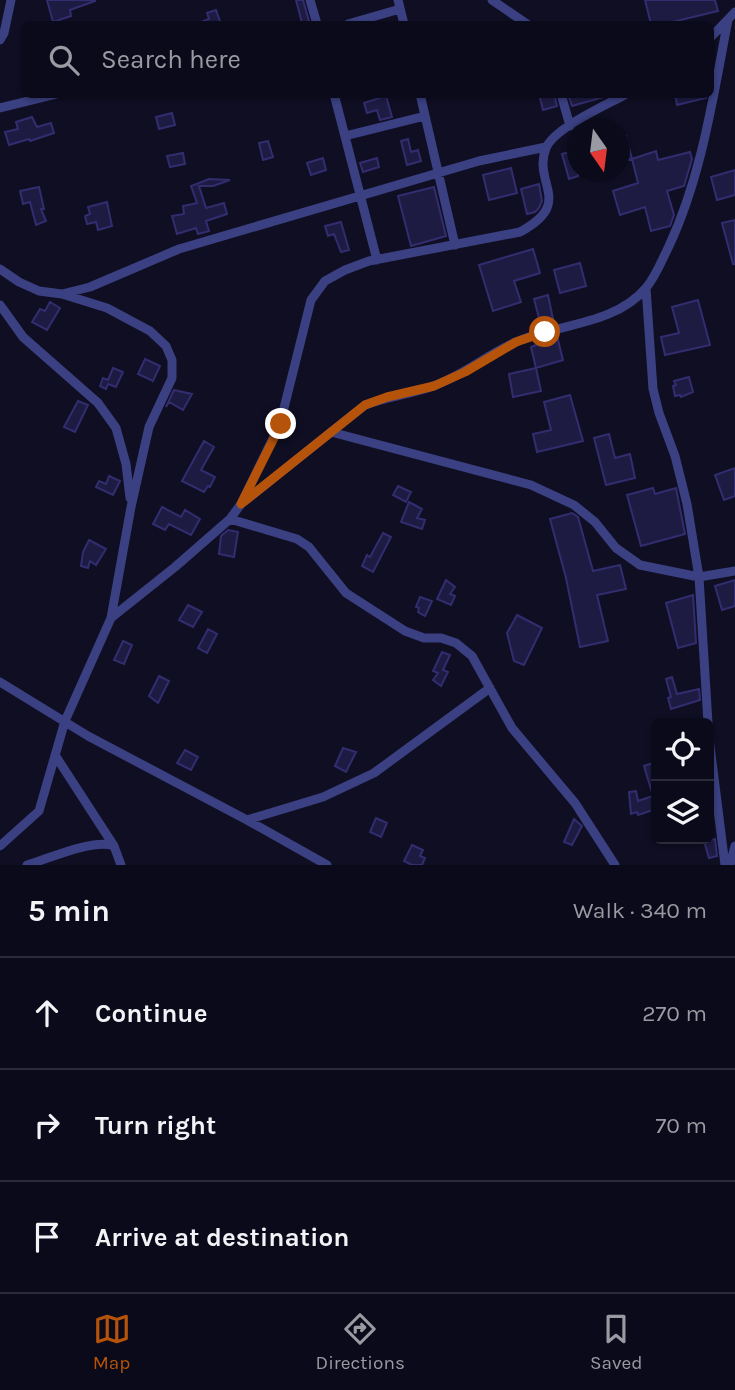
<!DOCTYPE html>
<html lang="en">
<head>
<meta charset="utf-8">
<style>
	:root { --surface:#0b0a1a; --page:#141323; --text:#f1f3f6; --muted:#9a9aa2; --line:#2b2b39; --accent:#b45309 }
	body { margin:0; font-family:Karla,sans-serif; background:var(--page); color:var(--text) }
	.controls { position:absolute; right:21px; bottom:21px; display:grid; overflow:hidden; border-radius:10px; box-shadow:0 2px 5px #0004 }
	.controls button { width:63px; height:63px; display:grid; place-items:center; padding:0; border:0; border-bottom:2px solid var(--line); background:var(--surface); color:var(--text); font:35px sans-serif }
	.compass { position:absolute; left:567px; top:119px; width:63px; height:63px; border-radius:50%; background:var(--surface); box-shadow:0 2px 5px #0004; rotate:166deg }
	.stop { position:absolute; width:21px; height:21px; margin:-16px; border:5px solid #b45309; border-radius:50%; background:#fff }
	.stop.end { background:#b45309; border-color:#fff; box-shadow:0 2px 7px #0008 }
	.list { margin:0; padding:0; list-style:none }
	h2 { display:flex; justify-content:space-between; align-items:center; height:91px; margin:0; padding:0 28px; font-size:30px }
	h2 small { font-size:23px; font-weight:400; color:var(--muted) }
	.list li { display:grid; grid-template-columns:46px 1fr auto; gap:21px; align-items:center; box-sizing:border-box; height:112px; padding:0 28px; border-top:2px solid var(--line) }
	.list b { display:block; font-size:26px; white-space:nowrap }
	.list em { font-size:23px; font-style:normal; color:var(--muted) }
	.icon { flex:none; width:38px; height:38px; fill:none; stroke:currentColor; stroke-width:2; stroke-linecap:round; stroke-linejoin:round }
	.map { position:relative; flex:none; width:735px; height:865px; overflow:hidden }
	.search { position:absolute; background:var(--surface); box-shadow:0 2px 5px #0004; left:21px; right:21px; top:21px; height:77px; display:flex; align-items:center; gap:18px; box-sizing:border-box; padding:0 24px; border-radius:10px; color:var(--muted); font-size:26px }
	.sheet { height:427px; background:var(--surface) }
	nav { display:flex; justify-content:space-around; align-items:center; box-sizing:border-box; height:98px; border-top:2px solid var(--line); background:var(--surface); font-size:19px; color:var(--muted) }
	nav a { display:grid; justify-items:center; gap:4px }
	nav .on { color:var(--accent) }
	.map>svg:first-child { display:block }
	.building { fill:#1e1b43; stroke:#322d6f; stroke-width:2 }
	.lines { fill:none; stroke-linecap:round; stroke-linejoin:round }
	.minor { stroke:#3a4081; stroke-width:9 }
	.route { stroke:#b45309; stroke-width:9 }
</style>
</head>
<body>
<div class="map">
<svg width="735" height="865" viewBox="0 0 735 865">
	<rect width="100%" height="100%" fill="#0f0e23"/>
	<!-- building -->
	<path class="building" d="M47,0H95V1L70,10L71,16L53,22Z
		M296,0H303L309,21L302,23Z
		M645,0H715L718,11L664,24H651Z
		M216,10L221,24H195L209,19L207,13Z
		M539,94H554L557,106L543,110Z
		M568,94H604V97L572,106Z
		M675,94H707L706,98L677,105Z
		M386,96L392,117L380,120L377,110L367,113L364,103Z
		M172,113L175,125L159,129L156,117Z
		M32,117L37,127L51,123L54,133L30,141L29,139L9,145L5,132L18,129L16,122Z
		M626,136L632,159L620,162V137Z
		M408,139L411,152L418,150L421,161L407,165L401,141Z
		M268,141L273,157L263,160L259,143Z
		M578,150V176L569,179L562,154Z
		M656,151L658,160L690,152L692,159L684,186L667,191L674,215L670,226L651,231L645,207L620,215L613,191L638,183L632,159Z
		M183,153L185,164L170,167L167,156Z
		M323,158L326,170L311,175L307,163Z
		M377,158L379,167L363,172L360,163Z
		M511,168L517,193L489,200L483,175Z
		M735,170V195L717,200L711,177Z
		M209,179L230,180L213,186H199L206,208L224,203L227,214L206,221L209,231L198,234L196,228L177,234L172,216L184,214L183,206L197,203L191,186Z
		M539,184L542,201L539,208L535,212L527,214L521,189Z
		M39,187L44,209H41L46,221L36,225L30,202L23,204L20,191Z
		M434,187L446,236L411,246L398,196Z
		M107,202L112,226L98,230L96,222L87,224L85,216L90,214L88,207Z
		M735,220V264H733L722,223Z
		M341,222L349,250L341,252L334,234L328,236L325,226Z
		M533,249L540,273L514,281L521,302L493,311L479,265Z
		M580,263L586,286L560,293L554,270Z
		M548,295L553,319L540,322L534,299Z
		M698,300L710,345L665,355L661,337L679,333L672,307Z
		M50,302L60,308L47,330L32,322L40,309L45,311Z
		M557,336L563,360L536,368L531,347Z
		M145,359L160,366L153,381L138,374Z
		M113,368L123,372L116,387L108,384L106,389L100,386L103,378L108,380Z
		M536,368L541,391L513,397L509,374Z
		M689,377L693,392L681,397L680,395L675,396L673,386L676,385L674,381Z
		M174,390L192,394L183,410L169,402L166,407Z
		M570,395L583,441L537,452L533,434L551,430L544,402Z
		M78,401L88,405L75,432L64,427Z
		M609,434L615,458L630,454L635,478L606,485L594,438Z
		M204,441L214,447L201,470L215,477L210,487L208,486L204,492L182,481Z
		M735,468V496L724,500L715,475Z
		M109,476L120,481L113,495L96,487L99,481L106,484Z
		M398,486L411,492L406,502L393,495Z
		M653,488L655,494L676,488L685,534L641,546L627,495Z
		M409,502L422,509L417,518L425,520L422,529L401,522Z
		M162,507L181,517L185,510L200,519L191,535L169,524L165,530L153,524Z
		M572,513L578,517L593,571L620,565L626,589L597,595L608,641L580,647L566,578L550,519Z
		M228,530L238,532L234,557L219,554L221,536Z
		M383,533L391,537L373,572L362,566L367,555L370,557Z
		M89,540L106,549L96,565L90,561L88,568L81,566L83,552Z
		M446,580L455,587L450,594L455,596L451,605L437,599Z
		M735,580V606L722,610L715,586Z
		M693,595L696,643L678,648L666,603Z
		M420,597L432,601L425,616L418,612L419,608L416,607Z
		M188,605L202,612L193,627L179,620Z
		M517,615L542,628L524,665L514,661L507,633Z
		M208,629L217,634L207,653L198,648Z
		M123,641L132,645L124,664L114,660Z
		M442,652L450,655L443,670L448,672L441,686L433,680L438,673L433,671Z
		M159,676L169,681L158,703L149,696Z
		M672,677L677,694L699,689L700,700L671,709L668,698L671,697L666,679Z
		M343,748L356,752L346,772L335,766Z
		M185,750L198,757L191,770L177,763Z
		M656,762V809L638,815L637,812L631,814L629,792L636,791L638,801L653,796L644,766Z
		M376,818L387,823L381,837L370,832Z
		M574,819L582,826L572,845L564,842Z
		M715,839L717,856L709,858L704,841Z
		M412,845L423,850L420,856L425,858L422,865H412L404,861Z"/>
	<g class="lines">
		<!-- minor -->
		<path class="minor" d="M310,0L317,24
			M398,0L404,24
			M492,0L527,24
			M348,24L400,9
			M710,38L735,12
			M0,40L4,33L11,0
			M334,94L377,260
			M420,94L455,245
			M561,94L570,126
			M0,108L57,94
			M345,136L425,116
			M0,269L19,282L39,291L62,294L90,287L179,249L479,161L546,147
			M646,288L653,389L659,413L675,456L687,504L699,577L708,723
			M0,305L23,337L98,403L116,428L126,464L130,498
			M331,432L531,485L574,505L595,522L616,548L640,565L699,577L735,571
			M245,501L365,405C388,396 413,394 436,385C465,374 488,354 516,342C557,324 615,325 646,288C656,276 662,260 669,246C702,175 713,97 728,20
			M230,519L297,539L309,547L346,593L405,631L424,638H441L456,643L472,656L512,728L575,803L615,865
			M111,618L175,567L230,519L241,504L280,424L311,300L325,281L345,270L369,261L520,232C575,202 532,184 546,148C554,128 607,105 626,94
			M0,682L88,736L247,820L327,865
			M709,738L725,865
			M55,755L114,846L121,865
			M247,820L323,797L374,773L490,688
			M0,846L39,811L65,721L111,618L131,507L149,427L172,378V360L166,346L150,331L107,308L62,294
			M27,865C48,859 94,838 114,846
			M730,865L735,846"/>
	</g>
	<g class="lines">
		<!-- route -->
		<path class="route" d="M281,424L241,504L365,405L387,397L434,386L465,372L516,342L545,332"/>
	</g>
</svg>
<div class="controls">
<button><svg class="icon" aria-label="locate" viewBox="0 0 24 24"><circle cx="12" cy="12" r="6"/><path d="M12 2v4M12 18v4M2 12h4M18 12h4"/></svg></button>
<button><svg class="icon" aria-label="layers" viewBox="0 0 24 24"><path d="M12 4l9 5-9 5-9-5zM3 14l9 5 9-5"/></svg></button>
</div>
<svg class="compass" viewBox="-18 -18 36 36"><path d="M0-13l5 13h-10z" fill="#e53935"/><path d="M0 13l5-13h-10z" fill="#9a9aa2"/></svg>
<div class="stop" style="left:545px;top:332px"></div>
<div class="stop end" style="left:281px;top:424px"></div>
<div class="search"><svg class="icon" aria-label="search" viewBox="0 0 24 24"><circle cx="10" cy="10" r="6"/><path d="M15 15l6 6"/></svg>Search here</div>
</div>
<section class="sheet">
<h2>5 min<small>Walk · 340 m</small></h2>
<ul class="list">
<li><svg class="icon" aria-label="ahead" viewBox="0 0 24 24"><path d="M12 20V5M6 11l6-6 6 6"/></svg><div><b>Continue</b></div><em>270 m</em></li>
<li><svg class="icon" aria-label="right" viewBox="0 0 24 24"><path d="M7 20v-9h11M14 6l5 5-5 5"/></svg><div><b>Turn right</b></div><em>70 m</em></li>
<li><svg class="icon" aria-label="arrive" viewBox="0 0 24 24"><path d="M6 21V4h12l-3 4 3 4H6"/></svg><div><b>Arrive at destination</b></div></li>
</ul>
</section>
<nav>
<a class="on"><svg class="icon" aria-label="map" viewBox="0 0 24 24"><path d="M3 6l6-2 6 2 6-2v14l-6 2-6-2-6 2zM9 4v14M15 6v14"/></svg>Map</a>
<a><svg class="icon" aria-label="directions" viewBox="0 0 24 24"><path d="M12 3l9 9-9 9-9-9zM9 14v-3h6M13 9l2 2-2 2"/></svg>Directions</a>
<a><svg class="icon" aria-label="saved" viewBox="0 0 24 24"><path d="M7 4h10v16l-5-4-5 4z"/></svg>Saved</a>
</nav>
</body>
</html>
